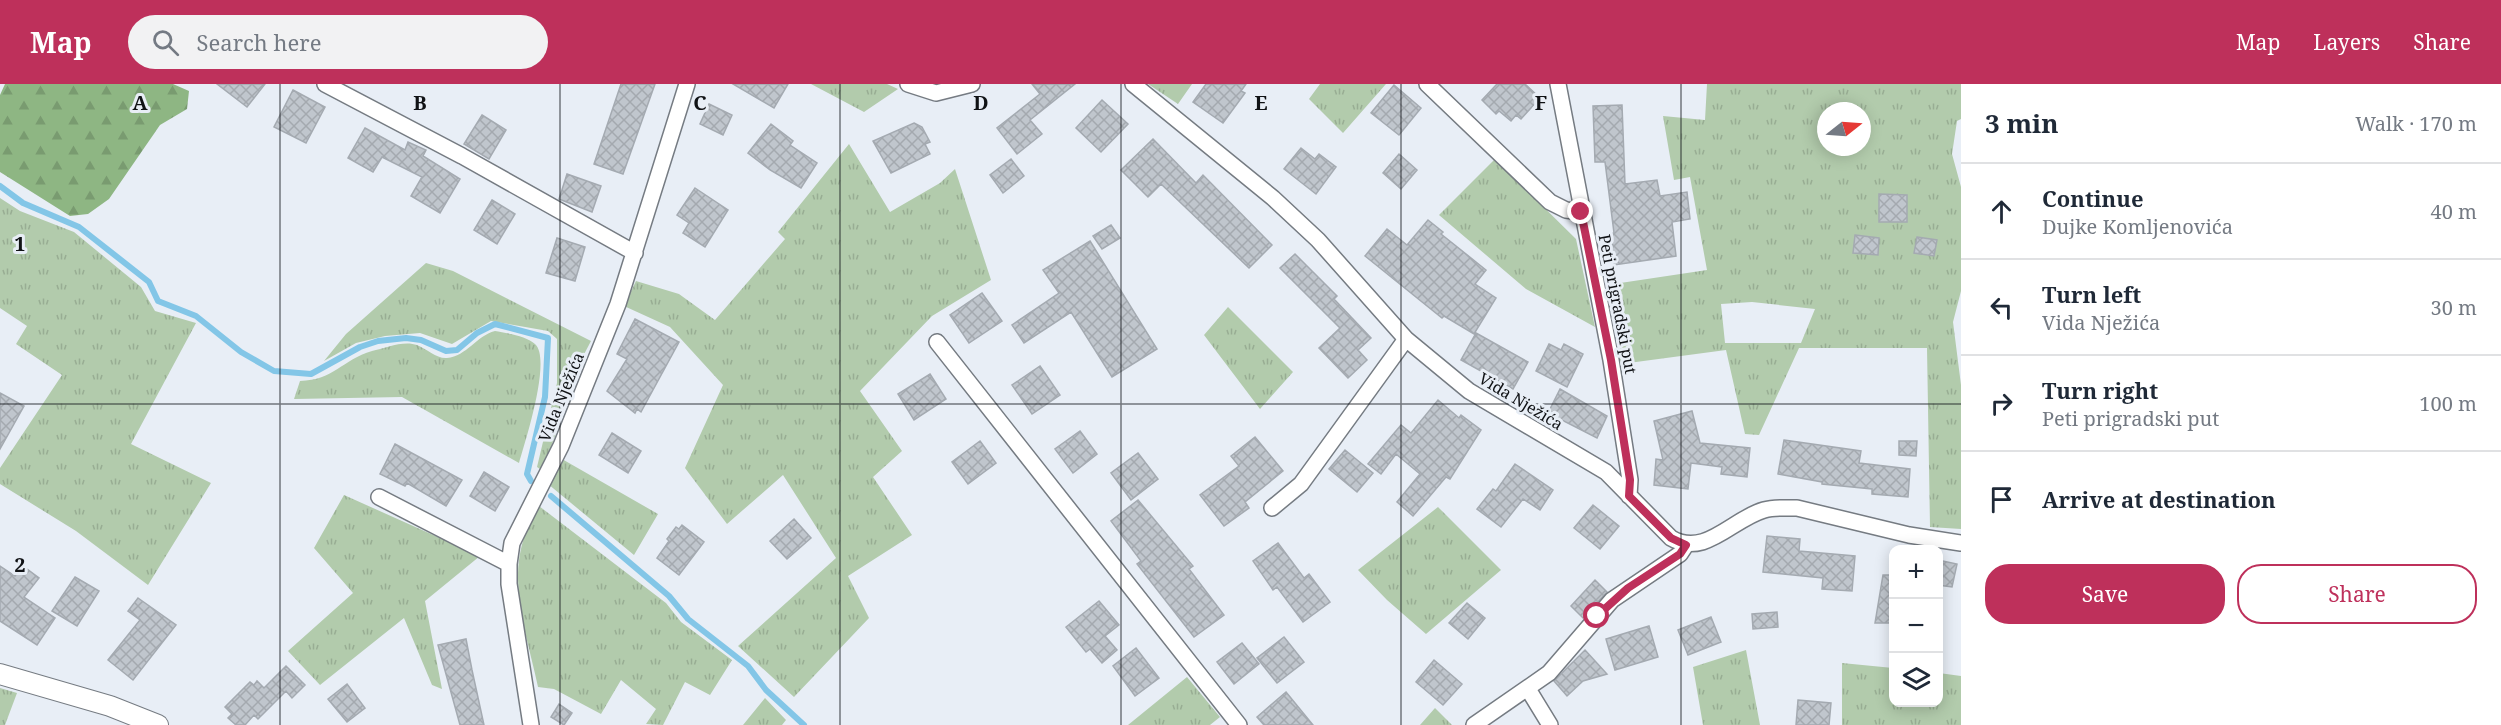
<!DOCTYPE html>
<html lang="en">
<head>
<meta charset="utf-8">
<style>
	:root { --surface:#fff; --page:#f2f2f3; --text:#1f2937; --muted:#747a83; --line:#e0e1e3; --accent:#be305b }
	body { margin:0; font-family:"Noto Serif",serif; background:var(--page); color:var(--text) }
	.controls { position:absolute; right:18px; bottom:18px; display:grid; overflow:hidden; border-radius:12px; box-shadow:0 3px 15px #0003 }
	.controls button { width:54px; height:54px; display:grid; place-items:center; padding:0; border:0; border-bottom:2px solid var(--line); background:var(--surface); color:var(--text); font:30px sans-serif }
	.compass { position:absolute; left:1817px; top:18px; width:54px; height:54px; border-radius:50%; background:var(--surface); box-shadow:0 3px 15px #0003; rotate:73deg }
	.stop { position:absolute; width:18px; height:18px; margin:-14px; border:4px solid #be305b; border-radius:50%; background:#fff }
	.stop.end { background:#be305b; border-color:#fff; box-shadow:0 2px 6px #0008 }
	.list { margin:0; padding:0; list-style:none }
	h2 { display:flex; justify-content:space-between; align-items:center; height:78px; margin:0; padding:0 24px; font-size:26px }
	h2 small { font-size:20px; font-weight:400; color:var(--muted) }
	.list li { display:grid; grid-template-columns:39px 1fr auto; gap:18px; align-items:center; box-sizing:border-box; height:96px; padding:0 24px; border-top:2px solid var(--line) }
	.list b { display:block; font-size:22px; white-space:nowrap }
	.list p { margin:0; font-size:20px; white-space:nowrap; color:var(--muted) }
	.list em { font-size:20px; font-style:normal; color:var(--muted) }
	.actions { display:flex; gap:12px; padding:18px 24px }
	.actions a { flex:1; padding:14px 0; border:2px solid var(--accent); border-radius:24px; text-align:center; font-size:21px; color:var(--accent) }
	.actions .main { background:var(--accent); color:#fff }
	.icon { flex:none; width:33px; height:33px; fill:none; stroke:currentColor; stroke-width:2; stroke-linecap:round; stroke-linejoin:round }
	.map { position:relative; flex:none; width:1961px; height:641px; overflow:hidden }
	header { display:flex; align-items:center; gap:36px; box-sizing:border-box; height:84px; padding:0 30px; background:var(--accent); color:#fff }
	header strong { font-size:28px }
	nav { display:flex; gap:33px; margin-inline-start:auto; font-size:21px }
	.search { width:420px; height:54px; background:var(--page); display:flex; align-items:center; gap:15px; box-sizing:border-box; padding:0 21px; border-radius:33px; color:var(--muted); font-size:22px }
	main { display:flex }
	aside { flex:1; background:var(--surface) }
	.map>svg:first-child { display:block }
	.grass { fill:url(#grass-tufts); fill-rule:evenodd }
	.forest { fill:url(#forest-firs) }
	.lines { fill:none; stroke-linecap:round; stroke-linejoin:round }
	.stream { stroke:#83c6e7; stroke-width:6 }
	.building { fill:url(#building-cross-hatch); stroke:#a4aab1; stroke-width:1.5 }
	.minor-casing { stroke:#757b82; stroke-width:18 }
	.tertiary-casing { stroke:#757b82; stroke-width:22 }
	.minor { stroke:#fff; stroke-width:15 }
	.tertiary { stroke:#fff; stroke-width:20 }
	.route { stroke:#be305b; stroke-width:8 }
	.grid { fill:none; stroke:#101215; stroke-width:1.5; stroke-opacity:0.55 }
	.labels { text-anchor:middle; stroke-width:6; stroke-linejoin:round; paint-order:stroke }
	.street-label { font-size:16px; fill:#101215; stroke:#e8eef6 }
	.grid-label { font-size:20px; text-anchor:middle; font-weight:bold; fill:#101215; stroke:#e8eef6; stroke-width:6; stroke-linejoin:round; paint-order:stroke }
</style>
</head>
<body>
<header>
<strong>Map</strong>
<div class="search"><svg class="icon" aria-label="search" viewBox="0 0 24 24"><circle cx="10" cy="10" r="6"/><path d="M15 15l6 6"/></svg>Search here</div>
<nav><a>Map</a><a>Layers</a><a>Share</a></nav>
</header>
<main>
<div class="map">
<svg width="1961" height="641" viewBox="0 0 1961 641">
	<defs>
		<pattern id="grass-tufts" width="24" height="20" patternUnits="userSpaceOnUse" patternTransform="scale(1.5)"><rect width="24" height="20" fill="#b2cbac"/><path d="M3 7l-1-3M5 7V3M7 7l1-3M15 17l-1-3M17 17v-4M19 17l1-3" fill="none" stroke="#98ad93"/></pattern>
		<pattern id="forest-firs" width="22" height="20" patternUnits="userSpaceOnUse" patternTransform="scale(1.5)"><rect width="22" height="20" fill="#8eb683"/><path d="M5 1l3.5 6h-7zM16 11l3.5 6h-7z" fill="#799b70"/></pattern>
		<pattern id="building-cross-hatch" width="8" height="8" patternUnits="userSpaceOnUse" patternTransform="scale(1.5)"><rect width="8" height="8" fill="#c0c6cd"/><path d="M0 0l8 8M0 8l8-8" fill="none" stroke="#a4a9af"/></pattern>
	</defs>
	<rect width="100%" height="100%" fill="#e8eef6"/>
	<!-- grass -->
	<path class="grass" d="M811,0H887L898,5L864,28Z
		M1148,0H1192L1178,20Z
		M1320,0H1386L1343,49L1309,15Z
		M1707,0H1961V35L1957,37L1952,70L1961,103V207L1953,238L1961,301V445L1930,443L1927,264H1799L1759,351L1745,350L1726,266L1621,280L1607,201L1707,186L1690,93L1674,96L1663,32L1705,36ZM1826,27H1862V63H1826ZM1752,218L1815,225L1801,259H1725L1721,220Z
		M849,60L890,128L940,99L955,85L991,196L932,232L860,307L902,367L873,393L912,451L848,492L869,534L794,613L738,562L836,474L783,391L727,440L685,384L723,301L670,243L624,222L636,197L679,210L715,236L785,155L778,148Z
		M1495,75L1576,155L1595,243L1526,205L1439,131Z
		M0,114L20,127L74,148L141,203L155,227L196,239L131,360L211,399L148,501L76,447L0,400V384L62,291L16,260L27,242L0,224Z
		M426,179L453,187L591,257L580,278L543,387L537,383L557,299V255L548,247L491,237L452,260L420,249L385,252L356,259L324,277L346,250Z
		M1228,223L1293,288L1260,325L1204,251Z
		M495,247C506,249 527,252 535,260C552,275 525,358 519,379L402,313L294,315L300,297C334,296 342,276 372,267C385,264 404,256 417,261C427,265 437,275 447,274C467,272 476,252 495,247Z
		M562,375L658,430L634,471L548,400Z
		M344,411L480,472L425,517L442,605L432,601L404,534L320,601L288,567L353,509L314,464Z
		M539,422L666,519L681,538L732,576L710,611L685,598L663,641L646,640L656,625L621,596L601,630L554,605L538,603C528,554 507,501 525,451C528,441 534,431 539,422Z
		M1438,423L1501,486L1426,550L1387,516L1358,486Z
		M1746,566L1760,641H1703L1693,583Z
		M1842,579L1893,584L1894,618H1938L1939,589L1961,592V641H1842Z
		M1187,593L1220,633L1210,641H1128Z
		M0,604L17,609L5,641H0Z
		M765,614L786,636L782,641H743Z
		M1435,624L1452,641H1420Z"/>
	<!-- forest -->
	<path class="forest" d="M5,0H173L189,7L187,25L160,41L109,115L88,130L70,132L0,88V11Z"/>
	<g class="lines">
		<!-- stream -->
		<path class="stream" d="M0,102L23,119L79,143L149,198L158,217L196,232L241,268L274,287L311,290L360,263L378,257L406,254L421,256L446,267L457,266L477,249L495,240L548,254L545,313L527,390L531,397
			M551,412L669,512L688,535L748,582L766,606L804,641"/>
	</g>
	<!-- building -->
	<path class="building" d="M217,0H265L247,23Z
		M621,0H655L623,90L594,80Z
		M733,0H788L774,24Z
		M1032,0H1075L1030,36L1042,50L1017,70L997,44L1040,10Z
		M1206,0H1246L1241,7L1245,9L1223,39L1193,18Z
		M1497,0H1525L1540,14L1521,35L1516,31L1511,37L1499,27L1496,30L1482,16Z
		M1394,1L1421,24L1399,51L1371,29Z
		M293,6L325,23L306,59L274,43Z
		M1102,16L1128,40L1101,68L1076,44Z
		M709,20L732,31L723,51L700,40Z
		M1622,21L1625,100L1657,96L1660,112L1687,108L1690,135L1672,138L1676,172L1614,181L1610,150L1614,149L1605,78H1595L1593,22Z
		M482,31L506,46L489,75L464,60Z
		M914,39L922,43L930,58L925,60L930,70L891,89L873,57Z
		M771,40L793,57L790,61L817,79L801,104L770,86L748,69Z
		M365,44L405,66L408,58L426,66L423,72L460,95L440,129L411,112L422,93L382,73L373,88L348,74Z
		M1153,55L1196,99L1203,91L1272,161L1249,184L1161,100L1148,113L1121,86Z
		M1301,64L1315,75L1319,70L1336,83L1316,110L1284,85Z
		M1399,70L1417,86L1401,105L1383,89Z
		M1011,75L1024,92L1003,109L990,91Z
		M567,90L601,102L592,128L559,115Z
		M695,104L728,126L705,163L683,149L689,139L677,131Z
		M1879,110L1907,111V138H1879Z
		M492,116L515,130L497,160L474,146Z
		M1428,136L1443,148L1441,150L1486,186L1475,200L1496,214L1474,250L1444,232L1442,234L1365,172L1387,145L1407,161Z
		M1111,141L1120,154L1102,165L1093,152Z
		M1855,151L1879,154L1878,171L1853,169Z
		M1917,153L1937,156L1934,172L1914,169Z
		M557,154L585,163L575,197L546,189Z
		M1090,157L1157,265L1112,293L1071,228L1024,259L1012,241L1059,209L1043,186Z
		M1295,170L1337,212L1334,215L1371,254L1358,266L1367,276L1348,294L1319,264L1340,244L1280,184Z
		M982,209L1002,237L969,259L950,231Z
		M635,235L679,258L641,328L637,325L635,329L607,307L627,275L617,270Z
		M1476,249L1528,278L1513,305L1461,276Z
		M1549,260L1561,266L1564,260L1583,270L1567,303L1536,287Z
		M1040,282L1060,311L1032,330L1012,301Z
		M930,290L946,315L914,336L898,310Z
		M1560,305L1607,332L1597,354L1548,329Z
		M0,309L24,322L0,365Z
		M1438,316L1459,334L1461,331L1481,346L1450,395L1446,393L1413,432L1397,418L1420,390L1396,370L1381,390L1368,380L1401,341L1411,349Z
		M1692,327L1700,359L1750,364L1747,393L1721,390L1722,383L1691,379L1688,405L1654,401L1656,375L1663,376L1654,337Z
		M1080,347L1097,370L1073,389L1055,365Z
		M612,349L641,367L628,389L599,371Z
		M1255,353L1283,387L1245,418L1249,424L1224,442L1200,411L1239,382L1231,372Z
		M1784,356L1861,367L1859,379L1910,385L1908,413L1872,410V405L1822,400V398L1778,390Z
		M980,357L996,379L968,400L952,378Z
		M1899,357H1917L1916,372L1899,371Z
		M395,360L462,396L446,422L407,399L405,402L380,390Z
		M1345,366L1373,389L1357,408L1329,385Z
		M1138,369L1158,395L1131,416L1111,389Z
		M1515,380L1553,406L1540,426L1523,415L1501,443L1477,425L1493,405L1496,407Z
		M484,388L509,403L495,427L470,412Z
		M1138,416L1193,482L1189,485L1224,531L1194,553L1137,480L1141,477L1111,437Z
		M1593,421L1619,442L1600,465L1574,444Z
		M794,435L811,454L787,475L770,457Z
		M682,441L704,458L679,491L657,474L669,457L667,455L676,443L679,445Z
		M1767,452L1800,455L1799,467L1855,472L1852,507L1822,505L1823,494L1763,488Z
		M1278,459L1304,494L1309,490L1330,518L1303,538L1277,503L1273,506L1253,477Z
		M1938,476L1957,480L1952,503L1938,501Z
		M0,482L15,492L23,482L39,494L24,513L55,534L37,561L0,537Z
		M1883,491H1892L1891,539H1875Z
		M75,493L99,507L77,542L52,527Z
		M1595,496L1607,508L1583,534L1571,522Z
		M138,514L176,541L133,596L108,576L140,536L128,527Z
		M1099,517L1119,541L1105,552L1117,566L1102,579L1090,565L1086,568L1066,543Z
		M1467,519L1485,534L1468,555L1449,539Z
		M1777,528L1778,543L1753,545L1752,530Z
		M1711,533L1721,558L1688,571L1678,546Z
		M1649,542L1658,573L1615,586L1606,555Z
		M1284,553L1304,578L1277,599L1257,574Z
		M466,555L472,586L484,641H460L438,561Z
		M1242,559L1259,580L1234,600L1217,578Z
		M1136,564L1159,594L1135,612L1113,582Z
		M1585,566L1607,590L1583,597L1567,612L1554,597Z
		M1434,576L1462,600L1443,621L1416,598Z
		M286,582L305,601L292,614L286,607L258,635L254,631L245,641H236L228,634L232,630L225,623L250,598L254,601L257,597L264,604Z
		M347,600L365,624L347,638L328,615Z
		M1286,608L1313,641H1264L1257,633Z
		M1798,616L1831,619L1829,641H1796Z
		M559,620L572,629L564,641L551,633Z"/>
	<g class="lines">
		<defs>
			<path id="minor" d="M325,0L462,72L635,169
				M908,0L936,9L972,0
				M1133,0L1273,114L1318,156L1406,255L1469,307L1606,388L1671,454C1705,474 1732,435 1764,426C1775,423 1785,424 1797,424L1909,451L1961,459
				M1427,0L1550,118L1566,126L1581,128
				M1558,0L1611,276L1630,396L1629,412
				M937,258L1239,641
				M379,413L509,480
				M1272,424L1301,400L1406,255
				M1528,605L1550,641
				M531,641L509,500V480L512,459L561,362L618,220L687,0
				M1474,641L1549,589L1612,516L1680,470L1686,461"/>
			<path id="tertiary" d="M0,590L110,622L158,641"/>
		</defs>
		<!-- minor casing -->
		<use href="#minor" class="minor-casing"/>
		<!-- tertiary casing -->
		<use href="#tertiary" class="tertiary-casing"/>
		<!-- minor -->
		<use href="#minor" class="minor"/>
		<!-- tertiary -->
		<use href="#tertiary" class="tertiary"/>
	</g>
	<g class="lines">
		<!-- route -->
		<path class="route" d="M1581,128L1611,276L1630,396L1629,412L1671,454L1686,461L1680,470L1628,504L1597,532"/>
	</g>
	<!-- grid -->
	<path class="grid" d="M280,0V641M560,0V641M840,0V641M1121,0V641M1401,0V641M1681,0V641M0,320H1961"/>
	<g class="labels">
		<!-- street labels -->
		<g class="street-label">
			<text transform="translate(1618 220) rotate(79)" y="6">Peti prigradski put</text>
			<text transform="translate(561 313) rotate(-68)" y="6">Vida Nježića</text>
			<text transform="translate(1521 317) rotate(31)" y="6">Vida Nježića</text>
		</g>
	</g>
	<g class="grid-label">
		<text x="140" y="26">A</text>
		<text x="420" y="26">B</text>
		<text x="700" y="26">C</text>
		<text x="981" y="26">D</text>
		<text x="1261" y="26">E</text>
		<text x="1541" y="26">F</text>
		<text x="20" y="167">1</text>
		<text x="20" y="488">2</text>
	</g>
</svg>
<div class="controls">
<button>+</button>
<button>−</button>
<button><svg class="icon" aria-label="layers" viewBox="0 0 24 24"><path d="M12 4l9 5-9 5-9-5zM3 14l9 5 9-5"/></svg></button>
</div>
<svg class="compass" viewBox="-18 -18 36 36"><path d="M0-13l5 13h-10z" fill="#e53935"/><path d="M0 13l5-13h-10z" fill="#747a83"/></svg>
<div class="stop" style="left:1597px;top:532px"></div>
<div class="stop end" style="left:1581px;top:128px"></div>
</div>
<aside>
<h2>3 min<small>Walk · 170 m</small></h2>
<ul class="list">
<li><svg class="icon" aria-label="ahead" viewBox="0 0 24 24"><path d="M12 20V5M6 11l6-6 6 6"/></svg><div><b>Continue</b><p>Dujke Komljenovića</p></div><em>40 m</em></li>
<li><svg class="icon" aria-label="left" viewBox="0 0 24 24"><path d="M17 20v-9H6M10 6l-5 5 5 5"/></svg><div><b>Turn left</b><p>Vida Nježića</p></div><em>30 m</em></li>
<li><svg class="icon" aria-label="right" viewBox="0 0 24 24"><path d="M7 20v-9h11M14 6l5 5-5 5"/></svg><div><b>Turn right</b><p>Peti prigradski put</p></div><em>100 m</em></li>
<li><svg class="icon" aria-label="arrive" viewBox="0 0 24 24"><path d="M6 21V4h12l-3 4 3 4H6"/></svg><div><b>Arrive at destination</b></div></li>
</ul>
<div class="actions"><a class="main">Save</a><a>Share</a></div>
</aside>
</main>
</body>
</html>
